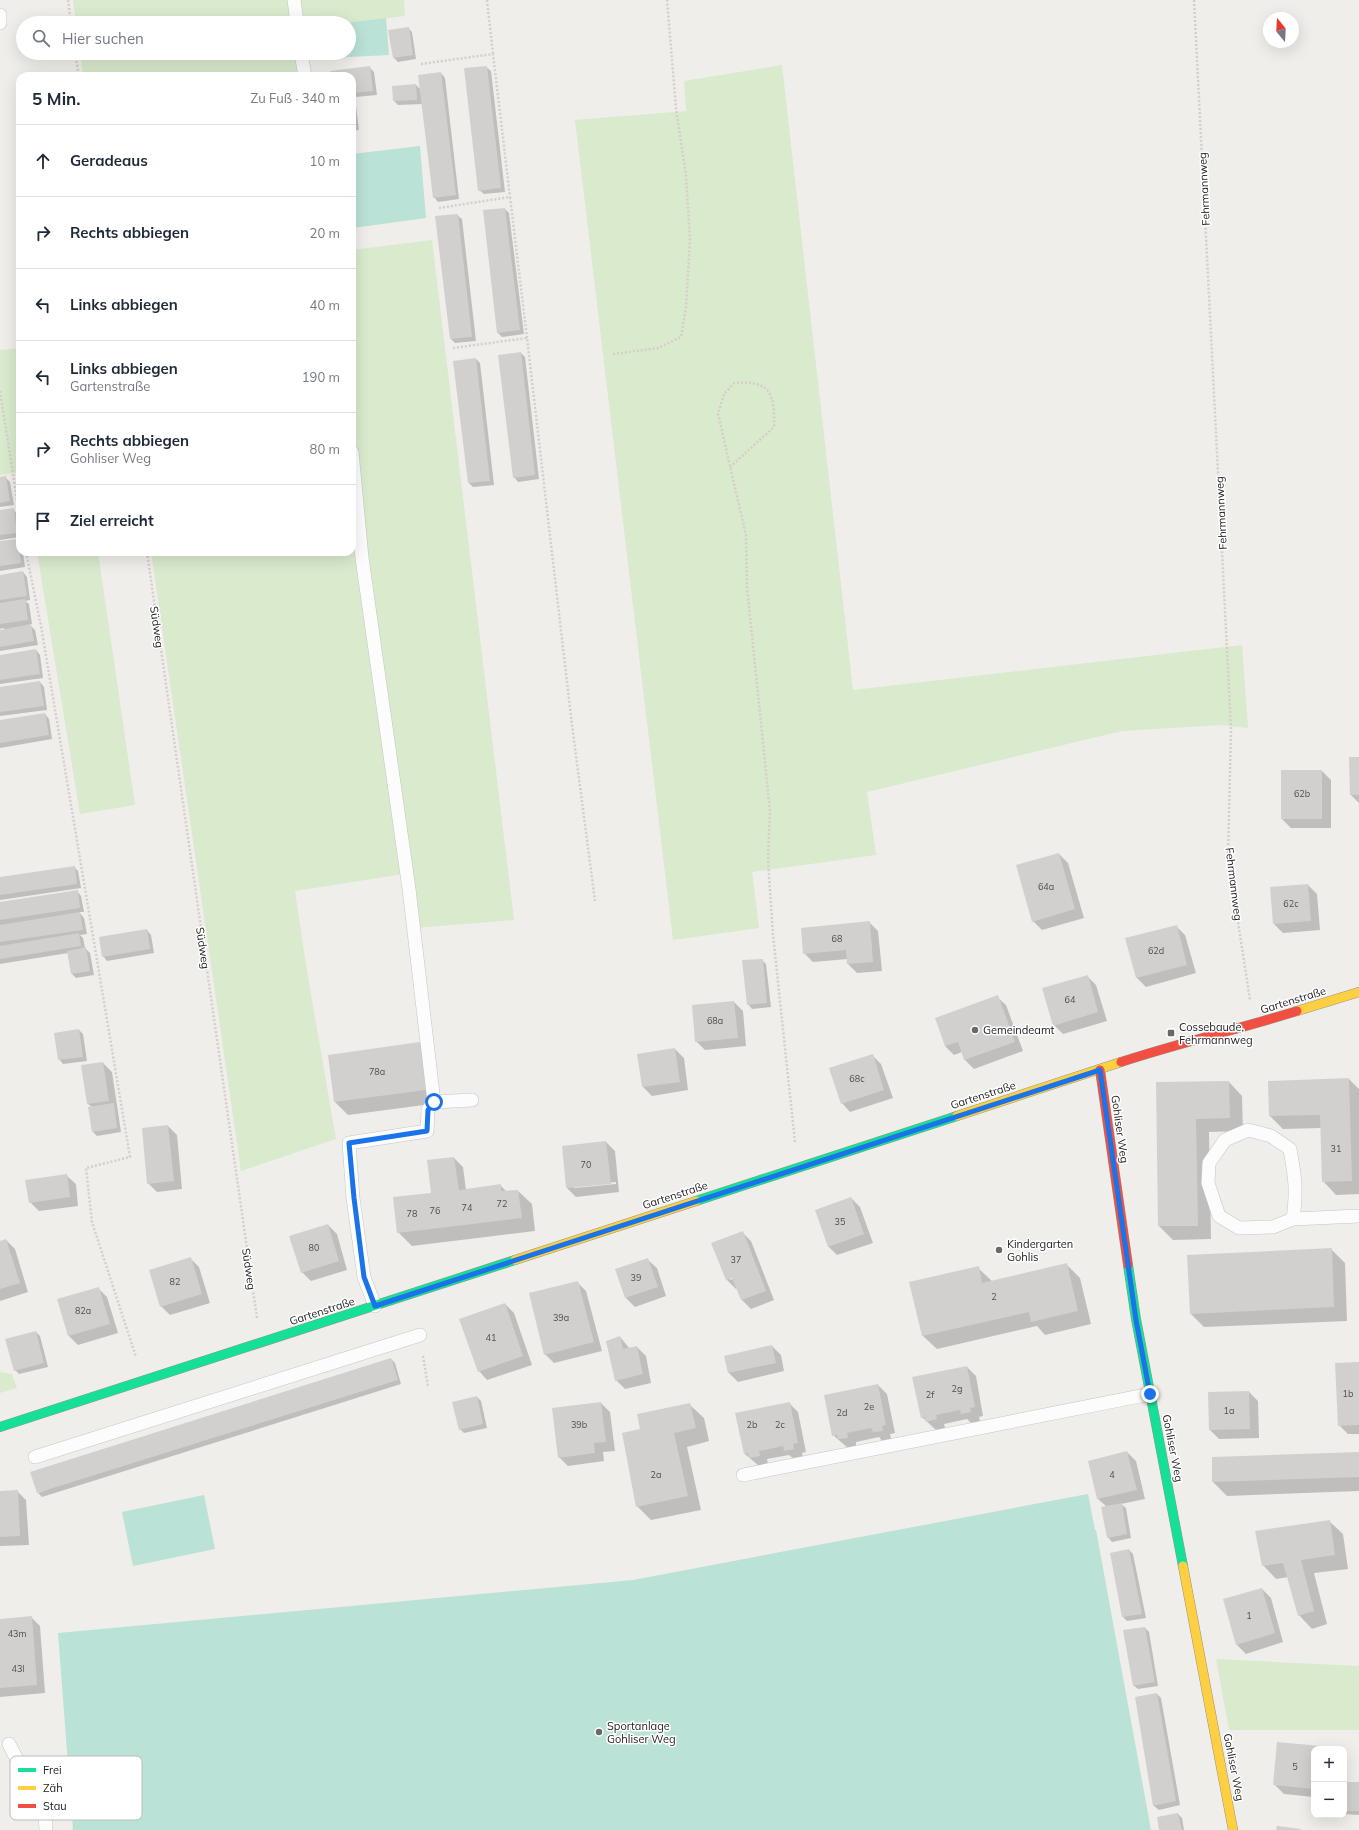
<!DOCTYPE html>
<html lang="de">
<head>
<meta charset="utf-8">
<style>
	:root { --surface:#fff; --page:#f6f6f7; --text:#1f2937; --muted:#747a83; --line:#e0e1e3 }
	body { margin:0; font-family:Mulish,sans-serif; background:var(--page); color:var(--text) }
	.controls { position:absolute; right:12px; bottom:12px; display:grid; overflow:hidden; border-radius:8px; box-shadow:0 4px 16px #0002 }
	.controls button { width:36px; height:36px; display:grid; place-items:center; padding:0; border:0; border-bottom:1px solid var(--line); background:var(--surface); color:var(--text); font:20px sans-serif }
	.compass { position:absolute; left:1263px; top:12px; width:36px; height:36px; border-radius:50%; background:var(--surface); box-shadow:0 4px 16px #0002; rotate:342deg }
	.stop { position:absolute; width:12px; height:12px; margin:-9px; border:3px solid #1a73e8; border-radius:50%; background:#fff }
	.stop.end { background:#1a73e8; border-color:#fff; box-shadow:0 1px 4px #0008 }
	.list { margin:0; padding:0; list-style:none }
	h2 { display:flex; justify-content:space-between; align-items:center; height:52px; margin:0; padding:0 16px; font-size:17px }
	h2 small { font-size:13px; font-weight:400; color:var(--muted) }
	.list li { display:grid; grid-template-columns:26px 1fr auto; gap:12px; align-items:center; box-sizing:border-box; height:72px; padding:0 16px; border-top:1px solid var(--line) }
	.list b { display:block; font-size:15px; white-space:nowrap }
	.list p { margin:0; font-size:13px; white-space:nowrap; color:var(--muted) }
	.list em { font-size:13px; font-style:normal; color:var(--muted) }
	.icon { flex:none; width:22px; height:22px; fill:none; stroke:currentColor; stroke-width:2; stroke-linecap:round; stroke-linejoin:round }
	.map { position:relative; flex:none; width:1359px; height:1830px; overflow:hidden }
	.search { position:absolute; background:var(--surface); box-shadow:0 4px 16px #0002; left:16px; top:16px; width:340px; height:44px; display:flex; align-items:center; gap:10px; box-sizing:border-box; padding:0 14px; border-radius:22px; color:var(--muted); font-size:15px }
	.panel { position:absolute; background:var(--surface); box-shadow:0 4px 16px #0002; left:16px; top:72px; width:340px; height:484px; border-radius:12px }
	.map>svg:first-child { display:block }
	.grass { fill:#d9eacd }
	.pitch { fill:#bae2d6 }
	.shadow { fill:#0003; fill-rule:evenodd }
	.building { fill:#d2d0ce }
	.lines { fill:none; stroke-linecap:round; stroke-linejoin:round }
	.lane-casing { stroke:#c5c5c3; stroke-width:14 }
	.fast-casing { stroke:#949884; stroke-width:10 }
	.slow-casing { stroke:#949884; stroke-width:10 }
	.jam-casing { stroke:#949884; stroke-width:10 }
	.path { stroke:#d7cdca; stroke-width:2.5; stroke-dasharray:2 2; stroke-linecap:butt }
	.lane { stroke:#fdfcfc; stroke-width:13 }
	.fast { stroke:#16e098; stroke-width:9 }
	.slow { stroke:#ffcf43; stroke-width:9 }
	.jam { stroke:#f24e42; stroke-width:9 }
	.route { stroke:#1a73e8; stroke-width:5 }
	.poi-dot { fill:#6a6968; stroke:#fff; stroke-width:1.5 }
	.labels { text-anchor:middle; stroke-width:3; stroke-linejoin:round; paint-order:stroke }
	.number-label { font-size:9px; fill:#4e4e4d }
	.street-label { font-size:11px; fill:#222; stroke:#fff }
	.poi-label { font-size:11px; fill:#222; stroke:#fff; text-anchor:start }
	.key { fill:#fff; stroke:#bdbdbd; stroke-width:1 }
	.key-label { font-size:11px; fill:#222 }
</style>
</head>
<body>
<div class="map">
<svg width="1359" height="1830" viewBox="0 0 1359 1830">
	<rect width="100%" height="100%" fill="#efeeeb"/>
	<!-- grass -->
	<path class="grass" d="M73,0H404L405,16L345,23H76Z
		M80,53H306L309,76H83Z
		M782,65L853,690L1242,645L1248,728L1221,725L1122,731L867,792L876,855L752,872L759,928L673,940L575,120L686,111L684,81Z
		M432,240L514,920L415,928L410,873L295,891L306,965L336,1139L241,1171L151,552H352V250Z
		M20,348V472L0,475V350Z
		M37,552H98L135,805L80,814Z
		M0,1372L12,1374L17,1388L0,1393Z
		M1216,1659L1359,1666V1730H1229Z"/>
	<!-- pitch -->
	<path class="pitch" d="M386,18L389,55L331,58L329,53H349V23H345Z
		M420,146L426,218L353,228L352,154Z
		M1088,1494L1095,1530H1096L1151,1830H73L58,1633L633,1580Z
		M204,1495L215,1549L133,1566L122,1512Z"/>
	<!-- shadow -->
	<path class="shadow" d="M408,28L412,32L416,59L398,62L394,58Z
		M486,67L491,71L505,192L484,194L479,190Z
		M370,68L374,72L377,95L355,97L359,130L352,131V76H332Z
		M441,73L445,78L459,199L438,202L434,197L423,104L398,105L394,101L416,85L421,90Z
		M505,209L509,213L524,334L502,337L498,333Z
		M457,215L462,219L476,341L455,343L451,339Z
		M521,353L525,357L539,479L518,482L514,477Z
		M476,359L480,363L494,485L473,487L469,483Z
		M0,478H6L10,482L14,505L0,507Z
		M13,509L17,514L20,537L0,540V511Z
		M18,540L20,542V552H23L25,567L0,571V542Z
		M23,572L27,577L30,600L25,601L29,604L32,624H29L35,630L38,645L0,651V631L4,630V628L0,629V576Z
		M36,650L40,655L43,678L0,684V656Z
		M40,682L44,687L47,710L0,716V688Z
		M45,714L49,719L52,739L0,748V721Z
		M1359,758V803L1351,795Z
		M1322,771L1331,780V828H1291L1282,819Z
		M1059,854L1068,863L1084,918L1042,930L1033,921Z
		M74,867L78,871L81,888L0,900V878Z
		M1308,885L1317,894L1320,930L1283,933L1274,924Z
		M77,891L81,896L84,912H79L84,918L87,934L80,935L83,938L85,948L90,953L94,975L76,978L72,974L68,953L0,964V903Z
		M869,922L878,931L882,971L857,973L848,964V959L813,962L804,953Z
		M1176,926L1185,935L1196,973L1146,987L1137,978L1126,939Z
		M147,930L151,935L154,953L107,961L103,956Z
		M762,960L766,964L771,1007L752,1009L748,1004Z
		M1087,976L1096,985L1107,1021L1063,1034L1054,1025Z
		M997,997L1006,1005L1023,1051L974,1069L965,1060L962,1052L954,1055L945,1046Z
		M734,1002L743,1011L746,1046L705,1050L696,1041Z
		M79,1030L83,1034L87,1061L63,1064L59,1059Z
		M420,1043L433,1057L439,1103L348,1115L335,1102Z
		M675,1049L684,1058L688,1090L652,1096L643,1087L638,1055Z
		M872,1055L881,1064L893,1098L850,1112L842,1103Z
		M103,1063L112,1072L121,1132L97,1136L93,1132L92,1107L88,1104L82,1066Z
		M1349,1079L1359,1089V1194L1336,1195L1323,1181L1321,1128L1283,1129L1270,1116Z
		M1229,1082L1242,1096L1243,1131L1209,1132L1211,1239L1173,1240L1159,1226L1157,1083Z
		M168,1126L177,1135L182,1189L157,1192L148,1183Z
		M606,1142L615,1151L619,1192L576,1197L567,1188ZM616,1182V1184L574,1188V1186Z
		M454,1158L463,1167L466,1190L500,1185L507,1192L518,1191L532,1204L535,1231L412,1246L398,1232L432,1193Z
		M67,1176L76,1184L78,1206L39,1211L30,1202Z
		M851,1198L860,1207L873,1243L837,1255L828,1246Z
		M328,1225L337,1234L347,1270L311,1281L302,1272Z
		M742,1232L751,1241L774,1300L751,1309L742,1300L737,1288L736,1289L727,1280ZM737,1277L730,1280V1278Z
		M6,1240L15,1249L28,1292L0,1301V1242Z
		M1331,1249L1345,1263L1347,1321L1204,1327L1191,1314Z
		M190,1258L199,1267L210,1303L170,1315L161,1306Z
		M648,1260L657,1268L666,1296L635,1307L626,1298Z
		M1066,1264L1080,1278L1091,1324L1045,1335L1037,1326L937,1349L923,1336L910,1283L978,1268L993,1282Z
		M577,1282L586,1291L602,1351L554,1363L545,1354Z
		M98,1288L107,1297L118,1333L78,1345L69,1336L58,1300Z
		M505,1304L514,1313L532,1365L487,1380L479,1371Z
		M36,1332L40,1336L48,1367L19,1374L15,1370Z
		M620,1337L630,1349L637,1347L646,1356L651,1383L625,1389L616,1380Z
		M772,1346L781,1355L784,1371L738,1382L729,1373L725,1357Z
		M391,1359L395,1363L401,1384L42,1497L38,1493Z
		M1359,1363V1434H1348L1339,1425Z
		M967,1367L976,1376L983,1416L979,1417L980,1421L971,1423L967,1419L944,1424L945,1428L936,1430L922,1417Z
		M878,1385L887,1394L895,1433L890,1434L891,1439L882,1441L879,1437L856,1442V1446L848,1448L833,1435Z
		M1249,1392L1258,1401L1259,1438L1219,1439L1210,1430Z
		M477,1397L481,1401L487,1428L464,1433L460,1429Z
		M601,1403L610,1412L615,1451L603,1452L604,1461L568,1466L559,1457Z
		M789,1403L798,1412L806,1452L802,1453L803,1457L794,1459L789,1455L767,1459L768,1464L759,1466L745,1454Z
		M690,1405L704,1418L709,1441L687,1447L701,1510L651,1520L637,1506L641,1430Z
		M1127,1452L1136,1461L1145,1499L1121,1504L1126,1508L1131,1538L1112,1542L1108,1537L1107,1507L1098,1499Z
		M1359,1453V1491L1227,1496L1213,1482V1458Z
		M17,1491L26,1500L29,1545L0,1546V1492Z
		M1329,1521L1343,1534L1348,1569L1314,1573L1327,1624L1312,1629L1299,1615L1288,1577L1276,1579L1263,1565Z
		M1129,1550L1133,1554L1146,1618L1127,1621L1123,1617Z
		M1262,1589L1271,1598L1283,1642L1246,1654L1237,1645L1224,1600Z
		M31,1617L40,1626L45,1693L0,1697V1620Z
		M1145,1628L1149,1632L1158,1686L1138,1689L1133,1685Z
		M1157,1694L1161,1698L1180,1805L1159,1810L1154,1806Z
		M1278,1743L1320,1747L1322,1749H1314V1797L1284,1794L1275,1785Z
		M1344,1783H1359V1815L1344,1814Z
		M1178,1814L1182,1818L1184,1830H1160Z"/>
	<!-- building -->
	<path class="building" d="M409,27L413,55L393,58L388,30Z
		M370,66L373,91L352,93V76H331L330,71Z
		M487,66L501,188L478,191L464,68Z
		M441,72L456,195L433,198L418,75Z
		M416,84L417,100L393,101L392,86Z
		M505,208L520,330L497,333L483,210Z
		M458,214L472,337L450,339L435,216Z
		M521,352L535,475L513,478L498,355Z
		M476,358L490,481L468,483L453,361Z
		M6,476L10,501L0,503V477Z
		M14,508L17,533L0,535V510Z
		M18,539L21,563L0,566V541Z
		M23,571L27,596L0,600V575Z
		M25,599L28,620L0,624V603Z
		M31,624L34,641L0,647V630Z
		M36,649L40,674L0,680V655Z
		M40,681L44,706L0,712V687Z
		M45,713L49,735L0,743V720Z
		M1349,757H1359V795H1350Z
		M1281,770H1322V819H1281Z
		M1059,853L1075,909L1032,922L1016,865Z
		M75,866L77,884L0,895V877Z
		M1308,884L1311,921L1273,924L1270,887Z
		M78,890L80,908L0,920V902Z
		M80,912L83,930L0,942V925Z
		M870,921L873,962L847,964L846,950L803,954L801,928Z
		M1177,925L1187,965L1136,978L1125,938Z
		M147,929L150,949L102,957L99,937Z
		M79,933L81,946L0,959V946Z
		M86,947L90,971L71,974L67,951Z
		M763,959L767,1003L747,1005L742,960Z
		M1088,975L1098,1012L1053,1026L1042,988Z
		M998,995L1015,1042L964,1060L958,1042L945,1046L935,1018Z
		M734,1001L738,1038L695,1042L692,1005Z
		M79,1029L83,1057L58,1060L54,1033Z
		M420,1042L426,1090L334,1102L328,1055Z
		M675,1048L680,1082L642,1087L637,1054Z
		M873,1054L884,1090L841,1104L829,1068Z
		M103,1062L109,1101L87,1104L81,1065Z
		M1349,1078L1352,1181L1322,1182L1320,1115L1269,1116L1268,1081Z
		M1229,1081L1230,1118L1196,1119L1198,1226H1158L1156,1082Z
		M114,1103L117,1128L92,1132L88,1107Z
		M168,1125L174,1181L147,1184L142,1128Z
		M606,1141L611,1184L566,1188L562,1146Z
		M454,1157L459,1190L501,1184V1191L518,1190L522,1218L397,1233L393,1197L431,1193L427,1160Z
		M67,1174L70,1197L29,1203L25,1180Z
		M851,1197L864,1234L828,1247L815,1210Z
		M328,1224L339,1261L301,1273L289,1236Z
		M743,1231L766,1291L741,1300L732,1278L726,1280L711,1243Z
		M6,1239L20,1283L0,1289V1241Z
		M1332,1248L1334,1307L1190,1314L1187,1255Z
		M191,1257L202,1294L160,1307L149,1270Z
		M648,1258L658,1287L625,1298L615,1269Z
		M1067,1263L1078,1311L1031,1322L1029,1312L922,1336L909,1282L979,1266L982,1283Z
		M578,1281L594,1342L544,1355L529,1293Z
		M99,1287L110,1324L68,1336L57,1299Z
		M505,1303L523,1356L478,1372L459,1319Z
		M36,1331L44,1363L14,1371L5,1339Z
		M620,1336L623,1349L637,1346L643,1374L615,1381L606,1341Z
		M772,1345L776,1363L728,1373L724,1356Z
		M391,1358L398,1380L37,1493L30,1472Z
		M1359,1362V1425L1338,1426L1335,1363Z
		M967,1366L975,1407L970,1408L971,1412L961,1414L960,1410L936,1415L937,1419L926,1422L925,1417L921,1418L912,1377Z
		M878,1384L886,1425L882,1426L883,1431L873,1432L871,1428L847,1433L848,1438L838,1439L837,1435L832,1436L824,1395Z
		M1249,1391L1250,1429L1209,1430L1208,1392Z
		M477,1396L483,1424L459,1430L452,1402Z
		M601,1402L606,1442L594,1443L595,1453L558,1458L552,1408Z
		M790,1402L798,1443L793,1444L794,1449L784,1451L783,1446L759,1451L760,1456L749,1458L748,1453L744,1454L735,1413Z
		M690,1403L696,1428L674,1433L688,1496L636,1507L622,1433L640,1429L637,1414Z
		M1127,1451L1137,1490L1097,1499L1088,1461Z
		M1359,1452V1477L1212,1482V1457Z
		M18,1490L20,1536L0,1537V1491Z
		M1122,1503L1127,1534L1107,1538L1101,1507Z
		M1330,1520L1335,1555L1301,1560L1314,1611L1298,1616L1283,1563L1262,1566L1255,1531Z
		M1129,1549L1142,1614L1122,1617L1110,1553Z
		M1262,1588L1275,1633L1236,1645L1223,1599Z
		M32,1616L37,1685L0,1688V1619Z
		M1145,1627L1155,1682L1133,1686L1123,1630Z
		M1157,1693L1176,1801L1153,1806L1135,1697Z
		M1277,1742L1321,1746L1320,1749H1314V1789L1273,1785Z
		M1344,1782H1359V1811H1344Z
		M1178,1813L1182,1830H1159L1157,1817Z
		M1277,1826L1301,1829V1830H1276Z"/>
	<g class="lines">
		<defs>
			<path id="lane" d="M294,0L297,23
				M0,15V23
				M301,53L305,76
				M352,452L362,558L409,889L434,1102
				M1293,1219C1297,1190 1295,1177 1290,1149L1271,1136L1248,1130L1225,1140L1209,1163L1208,1183L1219,1216L1239,1228L1273,1227L1293,1219L1359,1216
				M375,1306L364,1277L353,1198L349,1143L427,1131L428,1110L434,1102L472,1100
				M35,1457L420,1335
				M743,1475L1150,1394
				M9,1744L45,1815L46,1830"/>
			<path id="fast" d="M696,1201L957,1116
				M1128,1265L1136,1319L1183,1566
				M0,1427L515,1260"/>
			<path id="slow" d="M1297,1011L1359,992
				M957,1116L1121,1062
				M515,1260L696,1201
				M1183,1566L1233,1830"/>
			<path id="jam" d="M1121,1062C1179,1043 1239,1029 1297,1011
				M1100,1070L1128,1265"/>
		</defs>
		<!-- lane casing -->
		<use href="#lane" class="lane-casing"/>
		<!-- fast casing -->
		<use href="#fast" class="fast-casing"/>
		<!-- slow casing -->
		<use href="#slow" class="slow-casing"/>
		<!-- jam casing -->
		<use href="#jam" class="jam-casing"/>
		<!-- path -->
		<path class="path" d="M68,0L71,23
			M487,0L493,54
			M1194,0L1231,729L1228,857L1250,1000
			M75,53L79,76
			M421,64L493,54L510,197
			M439,208L510,197L527,338
			M453,348L527,338L572,725L595,901
			M613,354L658,348L681,337L686,308L690,239L686,176L676,108L667,0
			M0,391L20,519
			M730,467L774,427C775,394 771,380 734,383L724,394L718,414L746,535L747,587L770,811L768,860L773,935L795,1142
			M26,552L41,626L130,1157L86,1168L92,1222L136,1357
			M147,552L257,1318
			M423,1356L428,1386"/>
		<!-- lane -->
		<use href="#lane" class="lane"/>
		<!-- fast -->
		<use href="#fast" class="fast"/>
		<!-- slow -->
		<use href="#slow" class="slow"/>
		<!-- jam -->
		<use href="#jam" class="jam"/>
	</g>
	<g class="lines">
		<!-- route -->
		<path class="route" d="M434,1102L428,1110L427,1131L349,1143L354,1198L364,1277L375,1306L1100,1070L1136,1320L1150,1394"/>
	</g>
	<!-- markers -->
	<g class="poi-dot">
		<circle cx="975" cy="1030" r="4"/>
		<rect x="1167" y="1029" width="8" height="8" rx="2"/>
		<circle cx="999" cy="1250" r="4"/>
		<circle cx="599" cy="1732" r="4"/>
	</g>
	<g class="labels">
		<!-- number labels -->
		<g class="number-label">
			<text x="1302" y="797">62b</text>
			<text x="1046" y="890">64a</text>
			<text x="1291" y="907">62c</text>
			<text x="837" y="942">68</text>
			<text x="1156" y="954">62d</text>
			<text x="1070" y="1003">64</text>
			<text x="715" y="1024">68a</text>
			<text x="377" y="1075">78a</text>
			<text x="857" y="1082">68c</text>
			<text x="1336" y="1152">31</text>
			<text x="586" y="1168">70</text>
			<text x="502" y="1207">72</text>
			<text x="467" y="1211">74</text>
			<text x="435" y="1214">76</text>
			<text x="412" y="1217">78</text>
			<text x="840" y="1225">35</text>
			<text x="314" y="1251">80</text>
			<text x="736" y="1263">37</text>
			<text x="636" y="1281">39</text>
			<text x="175" y="1285">82</text>
			<text x="994" y="1300">2</text>
			<text x="83" y="1314">82a</text>
			<text x="561" y="1321">39a</text>
			<text x="491" y="1341">41</text>
			<text x="957" y="1392">2g</text>
			<text x="1348" y="1397">1b</text>
			<text x="930" y="1398">2f</text>
			<text x="869" y="1410">2e</text>
			<text x="1229" y="1414">1a</text>
			<text x="842" y="1416">2d</text>
			<text x="579" y="1428">39b</text>
			<text x="752" y="1428">2b</text>
			<text x="780" y="1428">2c</text>
			<text x="656" y="1478">2a</text>
			<text x="1112" y="1478">4</text>
			<text x="1249" y="1619">1</text>
			<text x="17" y="1637">43m</text>
			<text x="18" y="1672">43l</text>
			<text x="1295" y="1770">5</text>
		</g>
		<!-- street labels -->
		<g class="street-label">
			<text transform="translate(1204 189) rotate(-93)" y="4">Fehrmannweg</text>
			<text transform="translate(1221 513) rotate(-93)" y="4">Fehrmannweg</text>
			<text transform="translate(157 627) rotate(82)" y="4">Südweg</text>
			<text transform="translate(1234 884) rotate(83)" y="4">Fehrmannweg</text>
			<text transform="translate(203 948) rotate(82)" y="4">Südweg</text>
			<text transform="translate(1293 1000) rotate(-17)" y="4">Gartenstraße</text>
			<text transform="translate(983 1095) rotate(-18)" y="4">Gartenstraße</text>
			<text transform="translate(1120 1129) rotate(82)" y="4">Gohliser Weg</text>
			<text transform="translate(675 1195) rotate(-18)" y="4">Gartenstraße</text>
			<text transform="translate(249 1269) rotate(82)" y="4">Südweg</text>
			<text transform="translate(322 1311) rotate(-18)" y="4">Gartenstraße</text>
			<text transform="translate(1173 1448) rotate(79)" y="4">Gohliser Weg</text>
			<text transform="translate(1234 1767) rotate(79)" y="4">Gohliser Weg</text>
		</g>
		<!-- poi labels -->
		<g class="poi-label">
			<text x="1179" y="1031">Cossebaude,<tspan x="1179" dy="13">Fehrmannweg</tspan></text>
			<text x="983" y="1034">Gemeindeamt</text>
			<text x="1007" y="1248">Kindergarten<tspan x="1007" dy="13">Gohlis</tspan></text>
			<text x="607" y="1730">Sportanlage<tspan x="607" dy="13">Gohliser Weg</tspan></text>
		</g>
	</g>
	<!-- legend -->
	<rect x="10" y="1756" width="132" height="64" rx="6" class="key"/>
	<rect x="18" y="1768" width="18" height="4" fill="#16e098"/>
	<rect x="18" y="1786" width="18" height="4" fill="#ffcf43"/>
	<rect x="18" y="1804" width="18" height="4" fill="#f24e42"/>
	<g class="key-label">
		<text x="43" y="1774">Frei</text>
		<text x="43" y="1792">Zäh</text>
		<text x="43" y="1810">Stau</text>
	</g>
</svg>
<div class="controls">
<button>+</button>
<button>−</button>
</div>
<svg class="compass" viewBox="-18 -18 36 36"><path d="M0-13l5 13h-10z" fill="#e53935"/><path d="M0 13l5-13h-10z" fill="#747a83"/></svg>
<div class="stop" style="left:434px;top:1102px"></div>
<div class="stop end" style="left:1150px;top:1394px"></div>
<div class="search"><svg class="icon" aria-label="search" viewBox="0 0 24 24"><circle cx="10" cy="10" r="6"/><path d="M15 15l6 6"/></svg>Hier suchen</div>
<section class="panel">
<h2>5 Min.<small>Zu Fuß · 340 m</small></h2>
<ul class="list">
<li><svg class="icon" aria-label="ahead" viewBox="0 0 24 24"><path d="M12 20V5M6 11l6-6 6 6"/></svg><div><b>Geradeaus</b></div><em>10 m</em></li>
<li><svg class="icon" aria-label="right" viewBox="0 0 24 24"><path d="M7 20v-9h11M14 6l5 5-5 5"/></svg><div><b>Rechts abbiegen</b></div><em>20 m</em></li>
<li><svg class="icon" aria-label="left" viewBox="0 0 24 24"><path d="M17 20v-9H6M10 6l-5 5 5 5"/></svg><div><b>Links abbiegen</b></div><em>40 m</em></li>
<li><svg class="icon" aria-label="left" viewBox="0 0 24 24"><path d="M17 20v-9H6M10 6l-5 5 5 5"/></svg><div><b>Links abbiegen</b><p>Gartenstraße</p></div><em>190 m</em></li>
<li><svg class="icon" aria-label="right" viewBox="0 0 24 24"><path d="M7 20v-9h11M14 6l5 5-5 5"/></svg><div><b>Rechts abbiegen</b><p>Gohliser Weg</p></div><em>80 m</em></li>
<li><svg class="icon" aria-label="arrive" viewBox="0 0 24 24"><path d="M6 21V4h12l-3 4 3 4H6"/></svg><div><b>Ziel erreicht</b></div></li>
</ul>
</section>
</div>
</body>
</html>
